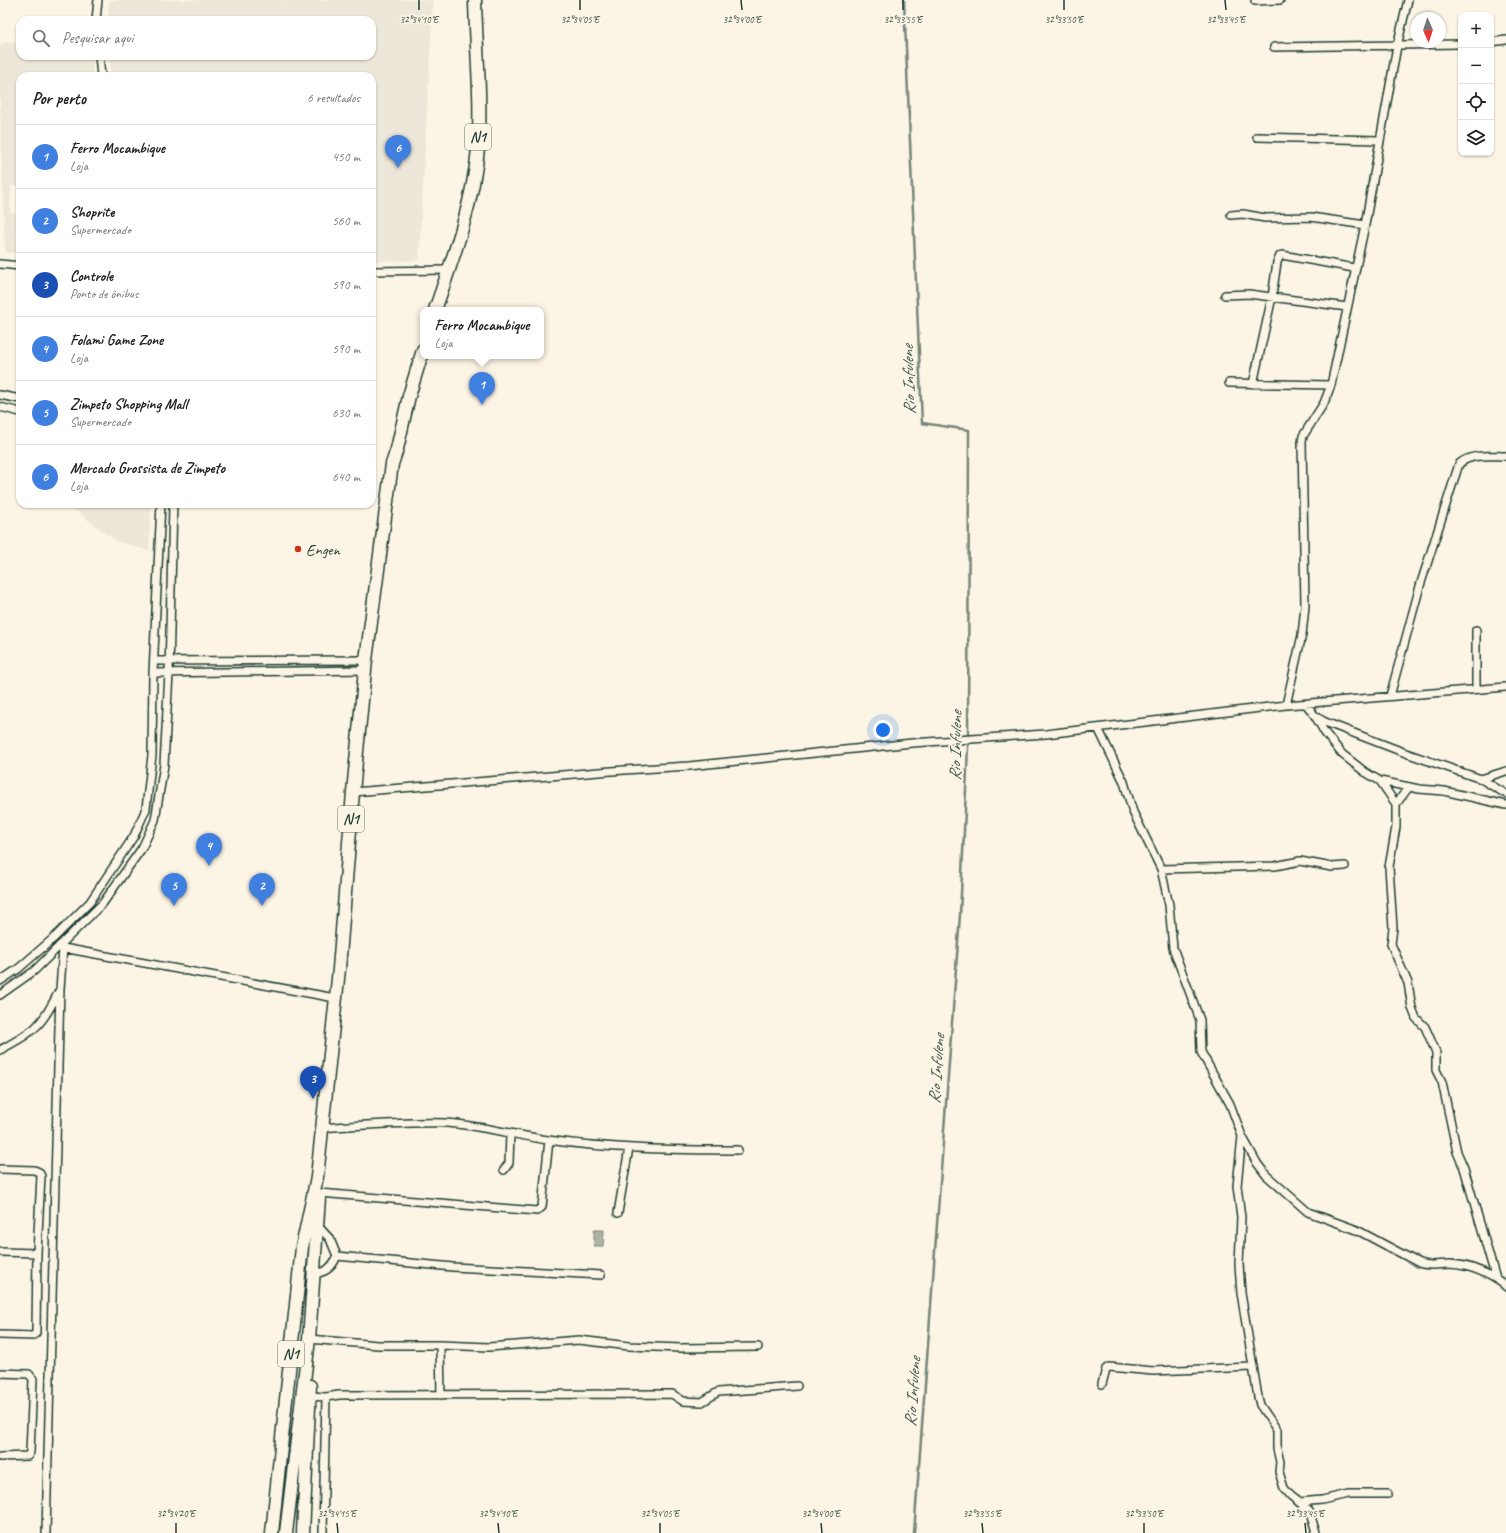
<!DOCTYPE html>
<html lang="pt">
<head>
<meta charset="utf-8">
<style>
	:root { --surface:#fff; --page:#f2f2f2; --text:#202124; --muted:#757577; --line:#e0e0e0; --accent:#ea580c }
	body { margin:0; font-family:Caveat,sans-serif; background:var(--page); color:var(--text) }
	.controls { position:absolute; right:12px; top:12px; display:grid; overflow:hidden; border-radius:8px; box-shadow:0 1px 3px #0004 }
	.controls button { width:36px; height:36px; display:grid; place-items:center; padding:0; border:0; border-bottom:1px solid var(--line); background:var(--surface); color:var(--text); font:20px sans-serif }
	.compass { position:absolute; left:1410px; top:12px; width:36px; height:36px; border-radius:50%; background:var(--surface); box-shadow:0 1px 3px #0004; rotate:177deg }
	.you { position:absolute; left:883px; top:730px; width:14px; height:14px; margin:-10px; border:3px solid #fff; border-radius:50%; background:#1a73e8; box-shadow:0 0 0 6px #1a73e833 }
	.badge { display:grid; place-items:center; width:26px; height:26px; border-radius:50%; background:var(--accent); color:#fff; font-size:13px; font-weight:700 }
	.pin { position:absolute; translate:-50% -33px; filter:drop-shadow(0 1px 2px #0008) }
	.pin::after { content:''; position:absolute; top:21px; width:14px; height:12px; background:inherit; clip-path:polygon(0 0,100% 0,50% 100%) }
	.popup { position:absolute; left:420px; top:307px; width:124px; height:52px; box-sizing:border-box; display:grid; place-content:center; border-radius:8px; background:var(--surface); filter:drop-shadow(0 1px 3px #0005); font-size:13px; white-space:nowrap; color:var(--muted) }
	.popup b { font-size:15px; color:var(--text) }
	.popup::after { content:''; position:absolute; left:50%; top:100%; margin-left:-8px; border:8px solid transparent; border-top-color:var(--surface) }
	.list { margin:0; padding:0; list-style:none }
	h2 { display:flex; justify-content:space-between; align-items:center; height:52px; margin:0; padding:0 16px; font-size:17px }
	h2 small { font-size:13px; font-weight:400; color:var(--muted) }
	.list li { display:grid; grid-template-columns:26px 1fr auto; gap:12px; align-items:center; box-sizing:border-box; height:64px; padding:0 16px; border-top:1px solid var(--line) }
	.list b { display:block; font-size:15px; white-space:nowrap }
	.list p { margin:0; font-size:13px; white-space:nowrap; color:var(--muted) }
	.list em { font-size:13px; font-style:normal; color:var(--muted) }
	.icon { flex:none; width:22px; height:22px; fill:none; stroke:currentColor; stroke-width:2; stroke-linecap:round; stroke-linejoin:round }
	.map { position:relative; flex:none; width:1506px; height:1533px; overflow:hidden }
	.search { position:absolute; background:var(--surface); box-shadow:0 1px 3px #0004; left:16px; top:16px; width:360px; height:44px; display:flex; align-items:center; gap:10px; box-sizing:border-box; padding:0 14px; border-radius:12px; color:var(--muted); font-size:15px }
	.panel { position:absolute; background:var(--surface); box-shadow:0 1px 3px #0004; left:16px; top:72px; width:360px; height:436px; border-radius:12px }
	.map>svg:first-child { display:block }
	.built { fill:#ece7d8 }
	.water { fill:#aeb3a7; stroke:#758479 }
	.lines { fill:none; stroke-linecap:round; stroke-linejoin:round }
	.stream { stroke:#758479; stroke-width:2.5 }
	.minor-casing { stroke:#1f3d34; stroke-width:10 }
	.trunk-casing { stroke:#1f3d34; stroke-width:15 }
	.minor { stroke:#fcf5e5; stroke-width:7 }
	.trunk { stroke:#fcf5e5; stroke-width:12 }
	.ticks { fill:none; stroke:#1f3d34; stroke-width:1.5 }
	.poi-dot { fill:#c8321e; stroke:#fcf5e5; stroke-width:1.5 }
	.labels { text-anchor:middle; stroke-width:3.5; stroke-linejoin:round; paint-order:stroke }
	.shield { fill:#fcf5e5; stroke:#617469; stroke-width:1 }
	.shield-label { font-size:15px; font-weight:bold; fill:#1f3d34 }
	.poi-label { font-size:16px; fill:#1f3d34; stroke:#fcf5e5; text-anchor:start }
	.water-label { font-size:17px; font-style:italic; fill:#435a51; stroke:#fcf5e5 }
	.ticks-label { font-size:10px; text-anchor:middle; fill:#1f3d34; stroke:#fcf5e5; stroke-width:3.5; stroke-linejoin:round; paint-order:stroke }
</style>
</head>
<body>
<div class="map">
<svg width="1506" height="1533" viewBox="0 0 1506 1533">
	<rect width="100%" height="100%" fill="#fcf5e5"/>
	<filter id="ink" filterUnits="userSpaceOnUse"><feTurbulence type="fractalNoise" baseFrequency=".025" numOctaves="2"/><feDisplacementMap in="SourceGraphic" scale="8" xChannelSelector="R" yChannelSelector="G"/><feConvolveMatrix kernelMatrix="1 2 1 2 8 2 1 2 1" color-interpolation-filters="sRGB"/></filter>
	<g filter="url(#ink)">
		<!-- built -->
		<path class="built" d="M109,0H433L419,261H372V76H111L109,56H372V20H108Z
			M20,40V56H92L93,76H20V186H11L10,212L16,214L17,252L5,253L0,107V44Z
			M67,504H151L149,551L116,541Z"/>
		<!-- water -->
		<path class="water" d="M594,1230H604L603,1246H594Z"/>
		<g class="lines">
			<!-- stream -->
			<path class="stream" d="M904,0L922,423L969,430L968,748L960,915L914,1533"/>
			<defs>
				<path id="minor" d="M1255,1L1280,0
					M96,20L98,0
					M1491,42L1506,40
					M1274,47L1461,44
					M99,56L101,76
					M1257,137L1379,140
					M1231,215L1243,214L1265,218L1311,217L1365,225
					M0,264L20,266
					M372,271L450,270
					M1225,295L1249,294L1347,307
					M1229,383L1331,385
					M1253,384L1272,297L1277,262L1280,256L1282,255L1354,268
					M0,395L20,399
					M0,407L20,412
					M154,661L366,660
					M153,673L365,670
					M1476,688V630
					M1390,696L1420,586L1459,464C1471,453 1491,456 1506,456
					M1306,704L1315,716L1325,722L1403,752L1481,779L1506,794
					M1286,705L1302,635L1305,606L1302,442L1303,436L1324,403L1331,385L1365,225L1397,46L1408,0
					M1315,716L1325,733L1342,754L1365,772L1380,781L1396,804V827L1389,867L1393,928L1391,944L1408,983L1412,1008L1416,1018L1425,1027L1436,1052V1070L1442,1082L1457,1152L1464,1168L1496,1279
					M1098,728L1124,782L1133,812L1161,869L1169,905L1173,948L1200,1020L1201,1052L1230,1104L1242,1136L1257,1163L1266,1175L1308,1212L1357,1230L1419,1263C1430,1267 1439,1264 1450,1264C1471,1265 1490,1274 1506,1286
					M1481,779L1506,771
					M1380,781L1419,789L1444,791L1506,805
					M353,792L624,770L689,766L912,743L1046,734L1286,705L1506,687
					M1396,804L1409,787
					M1161,869L1275,866L1300,861L1332,867L1345,866
					M63,948L335,998
					M0,981L18,969L55,937L90,902L134,836L146,809L152,755L153,673L161,504
					M0,995L34,971L103,903L142,848L155,820L164,765L169,673L173,504
					M0,1050C34,1031 41,1028 59,991
					M322,1128C364,1125 405,1122 446,1123C478,1125 515,1135 548,1140C610,1149 674,1150 738,1150
					M1242,1136L1237,1186L1241,1217L1239,1264L1241,1293L1258,1397L1260,1405L1277,1430V1449L1280,1462L1279,1472L1284,1488L1291,1496L1309,1510L1316,1533
					M0,1169L34,1170L39,1172L41,1176L37,1253L36,1333L33,1336L0,1335
					M504,1170L509,1163L510,1134
					M319,1193L537,1211L542,1207L549,1140
					M618,1213L629,1148
					M0,1252L37,1253
					M337,1256L453,1267L601,1275
					M314,1274C326,1272 332,1268 337,1256L330,1239L318,1226
					M309,1339L378,1345H440L441,1395
					M440,1345L489,1347L579,1340L629,1346L681,1348L758,1347
					M0,1373L29,1374L33,1379L30,1452L28,1456L0,1457
					M1102,1384L1106,1369L1109,1367L1153,1371L1253,1367
					M310,1396L326,1397
					M1299,1502L1322,1500L1348,1494H1388
					M46,1533L60,989L63,948L59,946
					M323,1533L326,1397L339,1395L672,1394L683,1401L702,1402L718,1392L797,1386"/>
				<path id="trunk" d="M435,310C453,258 473,204 478,149C482,102 476,47 475,0
					M272,1533L302,1247L317,1177L339,969L353,792L366,660L392,464L397,449L409,396L423,350
					M286,1533L309,1339L319,1198
					M303,1533L310,1386"/>
			</defs>
			<!-- minor casing -->
			<use href="#minor" class="minor-casing"/>
			<!-- trunk casing -->
			<use href="#trunk" class="trunk-casing"/>
			<!-- minor -->
			<use href="#minor" class="minor"/>
			<!-- trunk -->
			<use href="#trunk" class="trunk"/>
		</g>
	</g>
	<!-- ticks -->
	<path class="ticks" d="M419,0V10M580,0V10M741,0L742,10M903,0V10M1064,0V10M1225,0L1226,10M176,1523V1533M337,1523L338,1533M498,1523L499,1533M660,1523V1533M821,1523L822,1533M982,1523L983,1533M1144,1523V1533M1305,1523L1306,1533"/>
	<!-- markers -->
	<circle class="poi-dot" cx="298" cy="549" r="4"/>
	<g class="labels">
		<!-- shield labels -->
		<g class="shield">
			<rect x="465" y="124" width="26" height="26" rx="3"/>
			<rect x="338" y="806" width="26" height="26" rx="3"/>
			<rect x="278" y="1341" width="26" height="26" rx="3"/>
		</g>
		<g class="shield-label">
			<text x="478" y="142">N1</text>
			<text x="351" y="824">N1</text>
			<text x="291" y="1359">N1</text>
		</g>
		<!-- poi labels -->
		<g class="poi-label">
			<text x="306" y="555">Engen</text>
		</g>
		<!-- water labels -->
		<g class="water-label">
			<text transform="translate(908 380) rotate(-92)" y="6">Rio Infulene</text>
			<text transform="translate(955 746) rotate(-89)" y="6">Rio Infulene</text>
			<text transform="translate(936 1069) rotate(-86)" y="6">Rio Infulene</text>
			<text transform="translate(912 1392) rotate(-86)" y="6">Rio Infulene</text>
		</g>
	</g>
	<g class="ticks-label">
		<text x="419" y="23">32°34'10"E</text>
		<text x="580" y="23">32°34'05"E</text>
		<text x="742" y="23">32°34'00"E</text>
		<text x="903" y="23">32°33'55"E</text>
		<text x="1064" y="23">32°33'50"E</text>
		<text x="1226" y="23">32°33'45"E</text>
		<text x="176" y="1517">32°34'20"E</text>
		<text x="337" y="1517">32°34'15"E</text>
		<text x="498" y="1517">32°34'10"E</text>
		<text x="660" y="1517">32°34'05"E</text>
		<text x="821" y="1517">32°34'00"E</text>
		<text x="982" y="1517">32°33'55"E</text>
		<text x="1144" y="1517">32°33'50"E</text>
		<text x="1305" y="1517">32°33'45"E</text>
	</g>
</svg>
<div class="controls">
<button>+</button>
<button>−</button>
<button><svg class="icon" aria-label="locate" viewBox="0 0 24 24"><circle cx="12" cy="12" r="6"/><path d="M12 2v4M12 18v4M2 12h4M18 12h4"/></svg></button>
<button><svg class="icon" aria-label="layers" viewBox="0 0 24 24"><path d="M12 4l9 5-9 5-9-5zM3 14l9 5 9-5"/></svg></button>
</div>
<svg class="compass" viewBox="-18 -18 36 36"><path d="M0-13l5 13h-10z" fill="#e53935"/><path d="M0 13l5-13h-10z" fill="#757577"/></svg>
<div class="you"></div>
<div class="pin badge" style="left:482px;top:405px;background:#3f7fe0">1</div>
<div class="popup"><b>Ferro Mocambique</b>Loja</div>
<div class="pin badge" style="left:262px;top:906px;background:#3f7fe0">2</div>
<div class="pin badge" style="left:313px;top:1099px;background:#1a4fb4">3</div>
<div class="pin badge" style="left:209px;top:866px;background:#3f7fe0">4</div>
<div class="pin badge" style="left:174px;top:906px;background:#3f7fe0">5</div>
<div class="pin badge" style="left:398px;top:168px;background:#3f7fe0">6</div>
<div class="search"><svg class="icon" aria-label="search" viewBox="0 0 24 24"><circle cx="10" cy="10" r="6"/><path d="M15 15l6 6"/></svg>Pesquisar aqui</div>
<section class="panel">
<h2>Por perto<small>6 resultados</small></h2>
<ul class="list">
<li><span class="badge" style="background:#3f7fe0">1</span><div><b>Ferro Mocambique</b><p>Loja</p></div><em>450 m</em></li>
<li><span class="badge" style="background:#3f7fe0">2</span><div><b>Shoprite</b><p>Supermercado</p></div><em>560 m</em></li>
<li><span class="badge" style="background:#1a4fb4">3</span><div><b>Controle</b><p>Ponto de ônibus</p></div><em>590 m</em></li>
<li><span class="badge" style="background:#3f7fe0">4</span><div><b>Folami Game Zone</b><p>Loja</p></div><em>590 m</em></li>
<li><span class="badge" style="background:#3f7fe0">5</span><div><b>Zimpeto Shopping Mall</b><p>Supermercado</p></div><em>630 m</em></li>
<li><span class="badge" style="background:#3f7fe0">6</span><div><b>Mercado Grossista de Zimpeto</b><p>Loja</p></div><em>640 m</em></li>
</ul>
</section>
</div>
</body>
</html>
